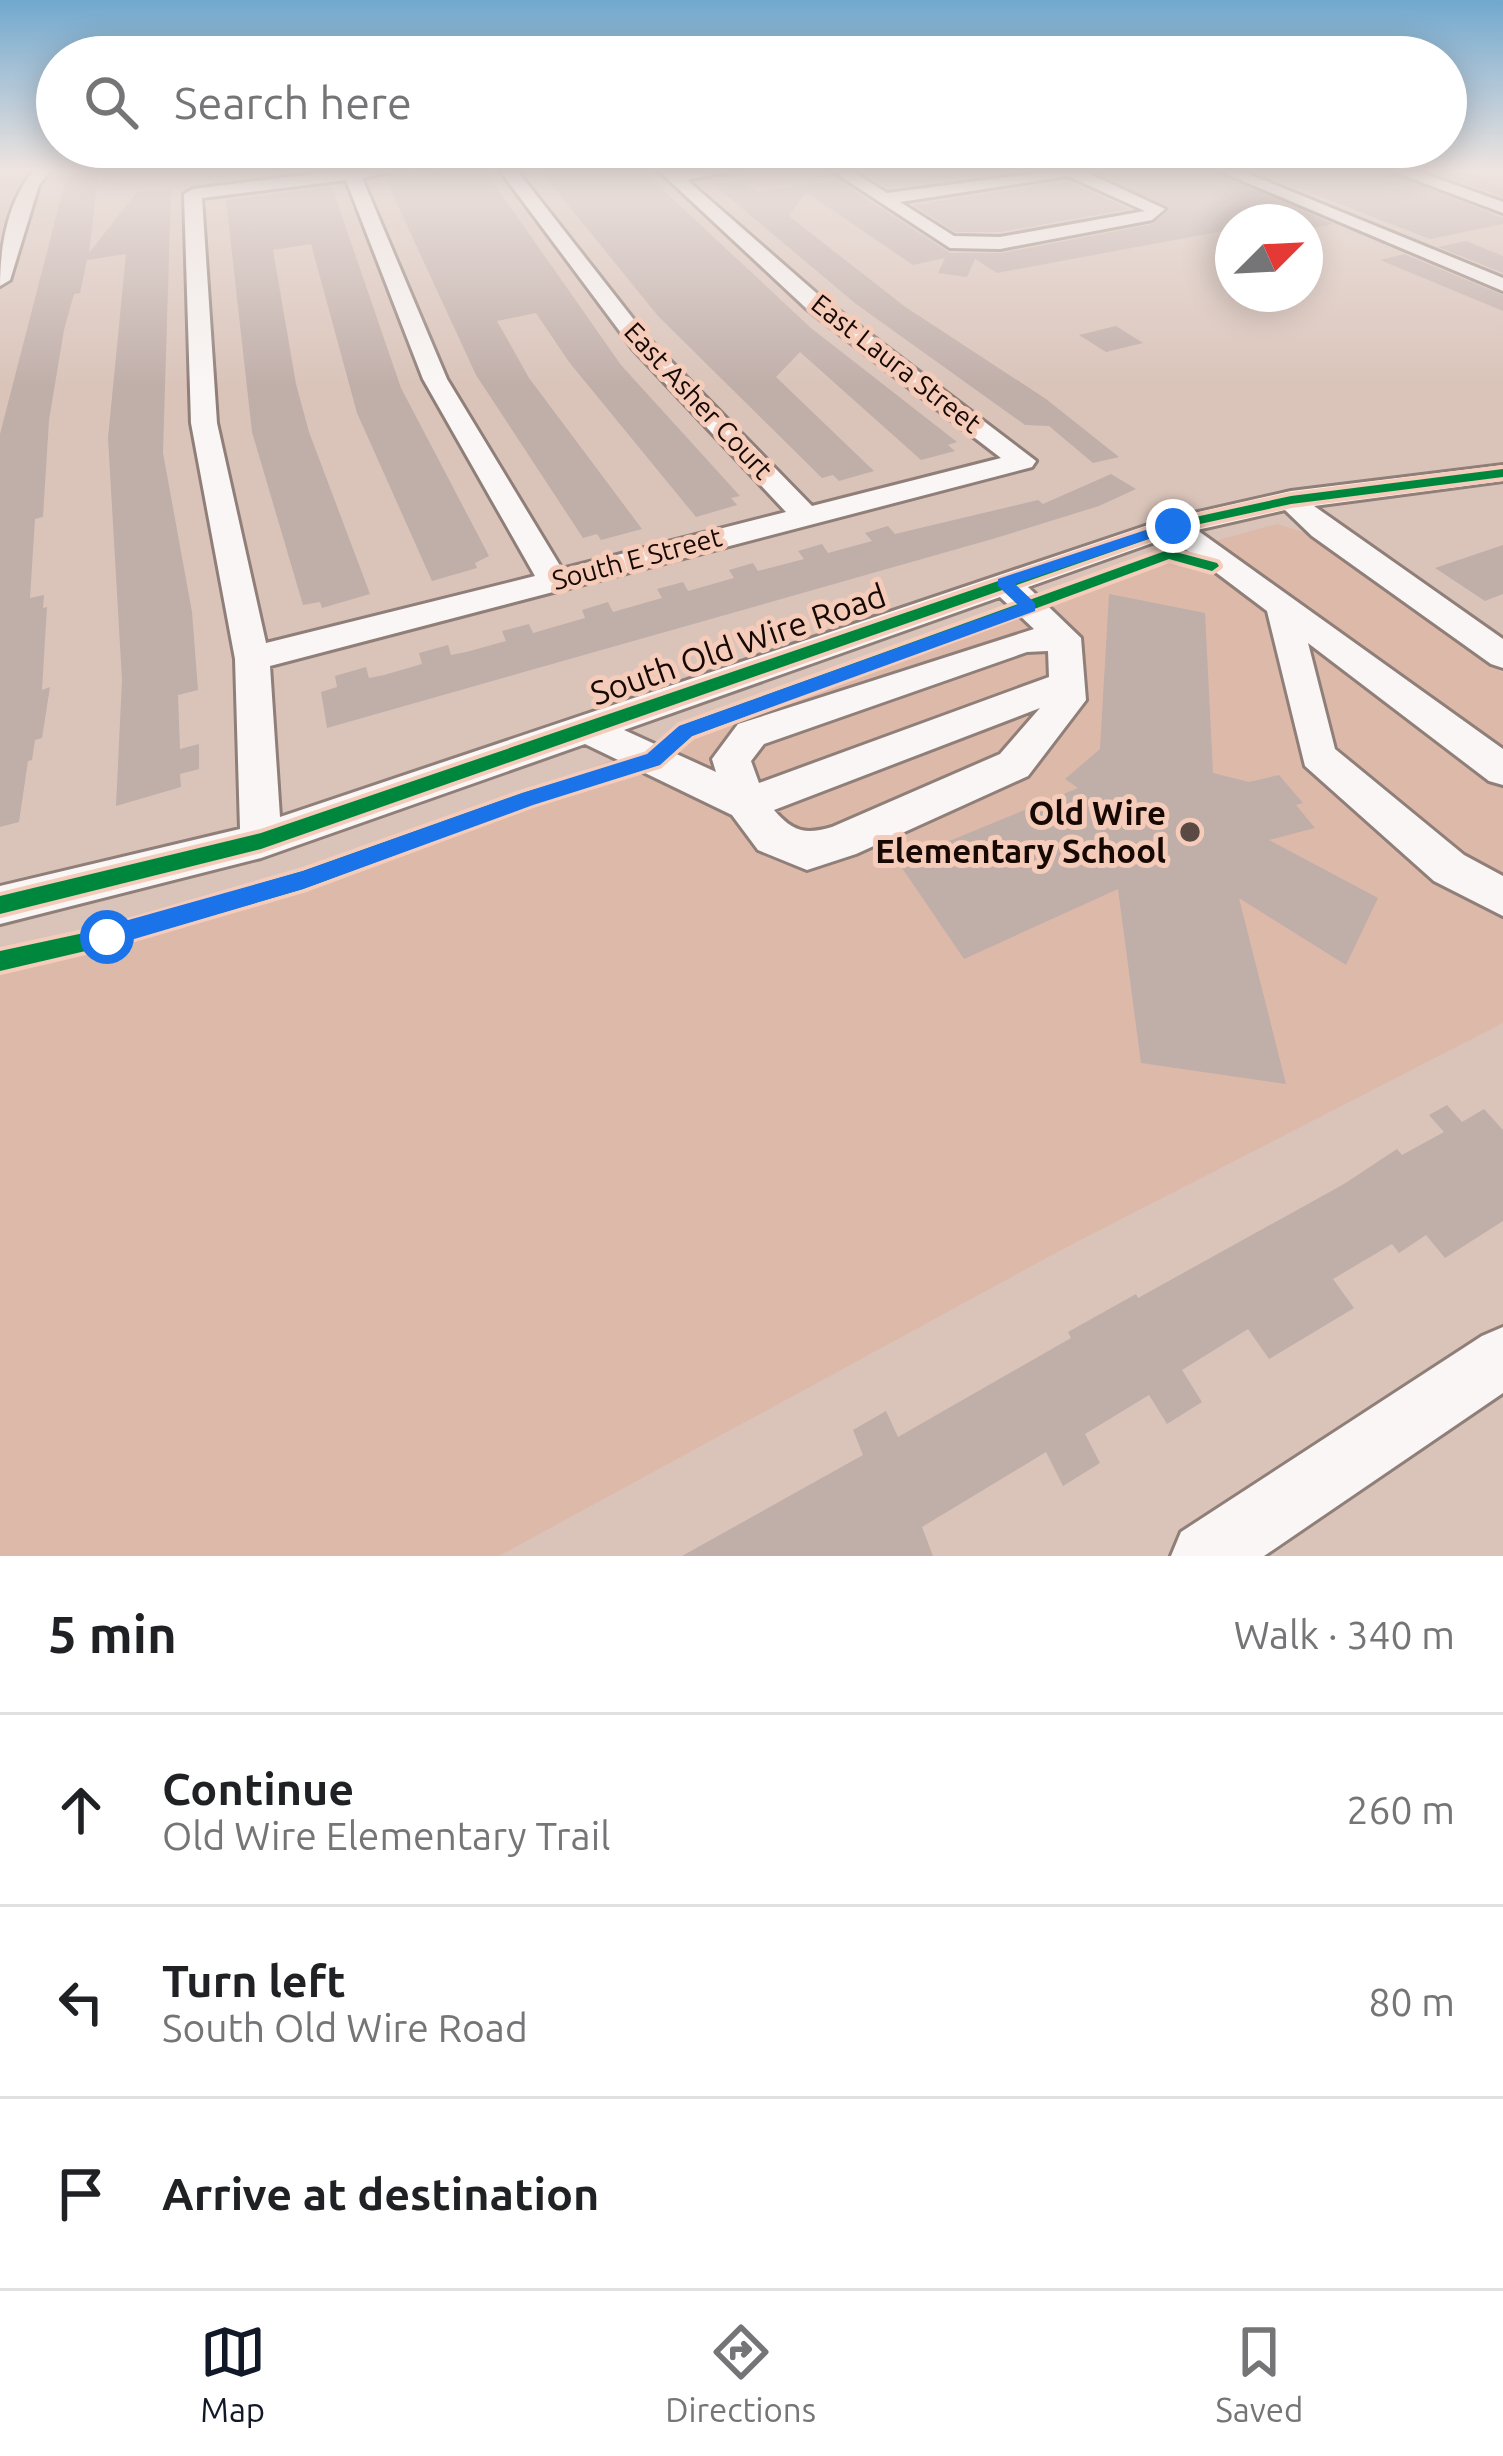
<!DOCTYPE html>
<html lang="en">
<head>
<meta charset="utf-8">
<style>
	:root { --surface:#fff; --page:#f6f6f6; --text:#202124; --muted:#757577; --line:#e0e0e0; --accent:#111827 }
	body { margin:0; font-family:Ubuntu,sans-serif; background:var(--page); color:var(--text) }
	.compass { position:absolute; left:1215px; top:204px; width:108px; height:108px; border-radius:50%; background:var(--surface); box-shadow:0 6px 30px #0003; rotate:66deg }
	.stop { position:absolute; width:36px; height:36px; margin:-27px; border:9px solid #1a73e8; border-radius:50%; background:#fff }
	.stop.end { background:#1a73e8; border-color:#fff; box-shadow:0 3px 12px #0008 }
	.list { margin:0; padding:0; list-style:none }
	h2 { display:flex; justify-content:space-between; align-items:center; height:156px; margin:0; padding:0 48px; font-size:51px }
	h2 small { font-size:39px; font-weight:400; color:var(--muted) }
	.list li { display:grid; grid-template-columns:78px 1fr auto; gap:36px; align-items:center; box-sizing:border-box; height:192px; padding:0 48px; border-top:3px solid var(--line) }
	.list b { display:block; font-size:45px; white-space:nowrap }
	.list p { margin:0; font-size:39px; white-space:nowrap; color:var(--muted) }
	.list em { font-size:39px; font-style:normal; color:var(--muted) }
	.icon { flex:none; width:66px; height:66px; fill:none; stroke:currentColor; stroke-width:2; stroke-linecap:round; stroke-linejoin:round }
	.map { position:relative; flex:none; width:1503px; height:1556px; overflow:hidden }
	.search { position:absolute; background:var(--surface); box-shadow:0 6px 30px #0003; left:36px; right:36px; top:36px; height:132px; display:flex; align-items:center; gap:30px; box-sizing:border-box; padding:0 42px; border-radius:66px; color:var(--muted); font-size:45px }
	.sheet { height:732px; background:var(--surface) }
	nav { display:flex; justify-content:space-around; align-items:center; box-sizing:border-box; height:168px; border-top:3px solid var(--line); background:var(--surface); font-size:33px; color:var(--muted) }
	nav a { display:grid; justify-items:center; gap:6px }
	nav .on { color:var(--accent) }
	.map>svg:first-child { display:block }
	.built { fill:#ddb9aa }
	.building { fill:#c0aea9 }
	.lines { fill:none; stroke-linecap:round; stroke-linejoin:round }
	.minor-casing { stroke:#8f7f78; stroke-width:6 }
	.minor { fill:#f9f6f5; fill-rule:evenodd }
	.cycleway-casing { stroke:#f5cbba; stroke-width:8 }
	.cycleway { fill:#00873e; fill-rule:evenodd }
	.route { fill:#1a73e8 }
	.poi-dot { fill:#5b4a44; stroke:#f5cbba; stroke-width:4.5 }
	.labels { text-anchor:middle; stroke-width:10; stroke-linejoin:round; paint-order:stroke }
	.far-street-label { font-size:27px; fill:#160904; stroke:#f5cbba }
	.street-label { font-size:33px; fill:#160904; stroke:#f5cbba }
	.poi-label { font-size:33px; font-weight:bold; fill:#160904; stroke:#f5cbba; text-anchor:end }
</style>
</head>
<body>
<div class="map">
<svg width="1503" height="1556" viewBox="0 0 1503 1556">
	<rect width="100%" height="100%" fill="#dac4ba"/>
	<!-- built -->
	<path class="built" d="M1277,524L1303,532L1503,673V1023L1065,1248L499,1556H0V974L303,880L686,731L1167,554Z"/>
	<!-- building -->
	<path class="building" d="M77,168H99L89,253L137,192L171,190L163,453L192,612L198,690L178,695L180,749L199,744V769L180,774L181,787L116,806L122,680L108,438L126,254L87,260L80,293L74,294L64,330L49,420L43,517L35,519L30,598L44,595L43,608L47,607L42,690L50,687L42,738L35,740L32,760L28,761L19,822L0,827V434L64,186L69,173Z
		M460,168H483L621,365L740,496L731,498L737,505L696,517L569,362L536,313L497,321L529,378L642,529L601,540L597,534L583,538L476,375L386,180Z
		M545,168H632L645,173L811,328L957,442L948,445L955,451L921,460L800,352L776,377L874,471L839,481L833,475L822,478L658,316L542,173L549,172Z
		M862,168H1042L888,188Z
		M1088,168H1208L1333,224L1310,229L1305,222L1263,215L1233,222V227L1223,231L997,273L975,259L967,277L938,273L945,258L913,265L806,192L789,216L904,306L1046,399L1119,457L1093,463L1049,426L1025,425L856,304L713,184L743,180L758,192L838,180L950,253H1001L1153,224L1169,210Z
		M1246,168H1380L1503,218V224L1430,239Z
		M1421,168H1449L1503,187V197Z
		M1067,181L1130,209L1000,232H955L913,205Z
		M332,187L401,388L489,556L475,563L477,568L432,581L357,413L311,244L273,250L296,384L309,432L370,594L322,608L320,602L303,605L252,432L226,200Z
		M1466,241L1503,256V273L1438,247Z
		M1404,254L1503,295V311L1380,260Z
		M1116,326L1143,343L1106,352L1079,335Z
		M1111,474L1136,489L1099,506L996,538L327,728L321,692L337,687L335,676L366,667L369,678L384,675L422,664L419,653L448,645L451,655L466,652L506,641L502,631L529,624L533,633L585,618L582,610L608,602L613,612L662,598L657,589L683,582L688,591L734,578L729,570L753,563L758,571L804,559L798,551L822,544L828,553L872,541L865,533L888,526L895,534L1038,500L1043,504Z
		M1503,545V594L1485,601L1435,568Z
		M1109,594L1205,613L1213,773L1249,782L1279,775L1303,803L1296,805L1315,828L1269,840L1378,898L1346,965L1239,898L1286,1084L1141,1063L1118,889L964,959L898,862L1078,788L1065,779L1100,749Z
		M1447,1105L1462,1122L1484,1109L1503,1130V1221L1445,1258L1426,1235L1399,1253L1392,1244L1333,1279L1354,1308L1269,1359L1248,1329L1182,1370L1202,1402L1167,1424L1149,1395L1085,1434L1100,1463L1063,1486L1046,1452L922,1527L933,1556H682L863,1455L853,1430L886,1411L898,1437L1071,1338L1068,1332L1136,1294L1138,1298L1344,1184L1397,1149L1402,1155L1444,1132L1429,1115Z"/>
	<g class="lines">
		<defs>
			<path id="minor" d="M36,168H53L39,185L10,280L0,286C0,246 8,199 36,168Z
				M360,168H408L362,178L447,379L562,569L786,512L633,349L498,168H515L649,339L812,506L1001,458L806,308L656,168H746L687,180L822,298L1036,461L1032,467L270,666L280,817L1163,520L1291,491L1503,465V481L1314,506L1503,639V668L1491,664L1312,536L1285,510L1197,530L1503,749V785L1489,781L1308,643L1335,749L1464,855L1503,876V916L1434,881L1305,766L1267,611L1169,537L1028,587L1081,638L1086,700L1028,776L856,854L807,870L758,850L732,815L585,744L261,858L0,924V886L240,829L235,659L191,423L184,194L193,189ZM346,180L423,379L535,576L266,643L217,423L202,198ZM1000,597L1034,629L738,724L712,759L716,772L624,730ZM1048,651L1049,677L759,783L751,761L764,744L1027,652ZM1040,708L1000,754L832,827C805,835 793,832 774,810Z
				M828,168H847L887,193L1077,168L1165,209L1152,220L1000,249L950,248ZM1068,176L1145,211L1000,237L954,236L900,202Z
				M1212,168H1234L1503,278V291Z
				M1384,168H1408L1503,202V213Z
				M1503,1327V1393L1264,1556H1171L1181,1532L1482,1336Z"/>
		</defs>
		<!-- minor casing -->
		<use href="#minor" class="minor-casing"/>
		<!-- minor -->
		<use href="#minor" class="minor"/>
		<defs>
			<path id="cycleway" d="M1503,469V477L1291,504L1177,529L261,849L0,914V896L261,833L1168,523L1291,496Z
				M1168,550L1217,563L1219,566L1212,571L1169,559L692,736L659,765L533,804L303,889L107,946L0,971V951L107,928L303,871L523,793L647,755L680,726Z"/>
		</defs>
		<!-- cycleway casing -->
		<use href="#cycleway" class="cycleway-casing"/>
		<!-- cycleway -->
		<use href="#cycleway" class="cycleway"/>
	</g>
	<!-- sky -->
	<linearGradient id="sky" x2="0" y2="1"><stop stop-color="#71a8ce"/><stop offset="0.44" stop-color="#eee4e0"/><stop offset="1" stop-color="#eee4e0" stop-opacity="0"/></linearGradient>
	<rect width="1503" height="386" fill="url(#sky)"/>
	<!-- route -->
	<path class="route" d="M1173,521L1178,529L1015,584L1035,603V611L692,736L660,765L533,805L303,889L107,947L96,937L107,926L303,871L522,793L647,754L679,726L1018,605L998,586V579Z"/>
	<!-- markers -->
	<circle class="poi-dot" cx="1190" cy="832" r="12"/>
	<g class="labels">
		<!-- far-street labels -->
		<g class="far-street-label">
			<text transform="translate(896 364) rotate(38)" y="9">East Laura Street</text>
			<text transform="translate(698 401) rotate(47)" y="9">East Asher Court</text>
			<text transform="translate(637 559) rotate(-15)" y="9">South E Street</text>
		</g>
		<!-- street labels -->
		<g class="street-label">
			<text transform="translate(738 644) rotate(-19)" y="12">South Old Wire Road</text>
		</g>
		<!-- poi labels -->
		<g class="poi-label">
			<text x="1166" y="825">Old Wire<tspan x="1166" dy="38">Elementary School</tspan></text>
		</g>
	</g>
</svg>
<svg class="compass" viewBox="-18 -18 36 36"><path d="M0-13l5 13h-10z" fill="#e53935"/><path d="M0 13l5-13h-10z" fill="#757577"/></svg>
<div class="stop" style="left:107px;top:937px"></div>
<div class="stop end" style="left:1173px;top:526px"></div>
<div class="search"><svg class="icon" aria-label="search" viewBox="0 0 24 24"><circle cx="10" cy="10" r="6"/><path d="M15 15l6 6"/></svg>Search here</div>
</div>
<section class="sheet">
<h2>5 min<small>Walk · 340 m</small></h2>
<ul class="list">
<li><svg class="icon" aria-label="ahead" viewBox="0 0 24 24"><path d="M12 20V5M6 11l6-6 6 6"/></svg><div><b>Continue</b><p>Old Wire Elementary Trail</p></div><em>260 m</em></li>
<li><svg class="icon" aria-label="left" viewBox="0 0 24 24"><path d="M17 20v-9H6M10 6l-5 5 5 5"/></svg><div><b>Turn left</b><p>South Old Wire Road</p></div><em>80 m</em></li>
<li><svg class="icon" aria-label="arrive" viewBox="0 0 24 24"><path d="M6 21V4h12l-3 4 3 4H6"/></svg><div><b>Arrive at destination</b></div></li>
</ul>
</section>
<nav>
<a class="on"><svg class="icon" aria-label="map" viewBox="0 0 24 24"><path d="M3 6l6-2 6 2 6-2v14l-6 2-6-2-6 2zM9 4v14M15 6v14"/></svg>Map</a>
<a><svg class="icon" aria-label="directions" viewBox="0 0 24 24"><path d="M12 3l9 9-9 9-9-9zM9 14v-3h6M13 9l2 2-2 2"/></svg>Directions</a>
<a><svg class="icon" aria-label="saved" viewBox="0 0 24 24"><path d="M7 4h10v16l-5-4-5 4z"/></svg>Saved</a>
</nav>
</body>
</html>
